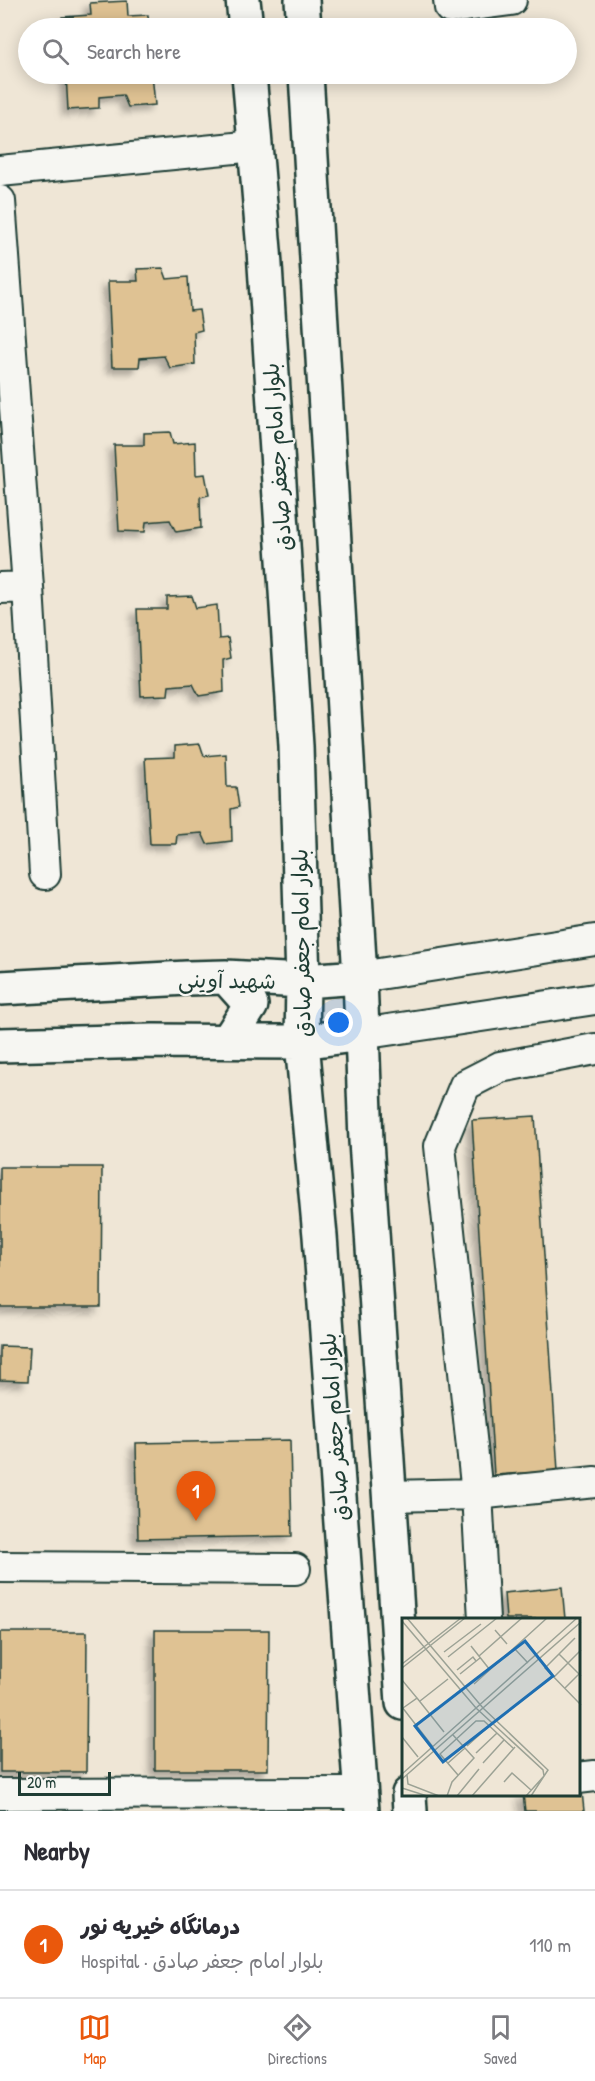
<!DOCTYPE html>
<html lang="en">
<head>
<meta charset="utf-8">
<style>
	:root { --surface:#fff; --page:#f7f7f7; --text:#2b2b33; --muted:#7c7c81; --line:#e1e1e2; --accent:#ea580c }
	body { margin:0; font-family:"Patrick Hand","Playpen Sans Arabic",sans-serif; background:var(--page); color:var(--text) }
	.scale { position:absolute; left:18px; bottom:15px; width:93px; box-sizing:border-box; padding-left:6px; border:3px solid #1f3d34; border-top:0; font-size:16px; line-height:21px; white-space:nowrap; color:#1f3d34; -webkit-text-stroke:4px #f6f6f2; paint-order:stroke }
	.you { position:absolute; left:339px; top:1023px; width:21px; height:21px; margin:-15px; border:4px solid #fff; border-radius:50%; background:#1a73e8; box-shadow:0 0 0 9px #1a73e833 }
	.badge { display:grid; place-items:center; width:39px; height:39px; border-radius:50%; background:var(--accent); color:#fff; font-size:20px; font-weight:700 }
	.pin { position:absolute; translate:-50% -50px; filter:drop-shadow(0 2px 3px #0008) }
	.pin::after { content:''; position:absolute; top:32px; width:21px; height:18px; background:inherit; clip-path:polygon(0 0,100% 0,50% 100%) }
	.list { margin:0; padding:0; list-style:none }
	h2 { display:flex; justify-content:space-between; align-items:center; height:78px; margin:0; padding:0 24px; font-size:26px }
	h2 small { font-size:20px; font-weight:400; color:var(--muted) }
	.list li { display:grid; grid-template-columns:39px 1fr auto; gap:18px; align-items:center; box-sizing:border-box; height:108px; padding:0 24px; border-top:2px solid var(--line) }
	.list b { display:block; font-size:22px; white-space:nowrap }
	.list p { margin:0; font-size:20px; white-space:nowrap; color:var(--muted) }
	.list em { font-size:20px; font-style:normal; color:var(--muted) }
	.icon { flex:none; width:33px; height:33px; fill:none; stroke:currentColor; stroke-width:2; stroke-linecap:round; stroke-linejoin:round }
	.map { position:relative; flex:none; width:595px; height:1811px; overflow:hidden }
	.search { position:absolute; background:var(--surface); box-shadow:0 3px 15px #0003; left:18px; right:18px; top:18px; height:66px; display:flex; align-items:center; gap:15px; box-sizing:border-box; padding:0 21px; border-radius:33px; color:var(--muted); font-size:22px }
	.sheet { height:186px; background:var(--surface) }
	nav { display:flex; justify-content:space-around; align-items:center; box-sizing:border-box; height:84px; border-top:2px solid var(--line); background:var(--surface); font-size:16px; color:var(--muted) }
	nav a { display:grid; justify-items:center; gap:3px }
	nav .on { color:var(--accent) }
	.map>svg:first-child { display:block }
	.building { fill:#dfc293; stroke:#1f3d34; stroke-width:1.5; filter:url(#shadow) }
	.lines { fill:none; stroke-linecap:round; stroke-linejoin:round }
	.street-casing { stroke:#1f3d34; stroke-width:34 }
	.secondary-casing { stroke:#1f3d34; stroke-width:38 }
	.street { stroke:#f6f6f2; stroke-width:30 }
	.secondary { stroke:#f6f6f2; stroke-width:33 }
	.labels { text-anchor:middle; stroke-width:4.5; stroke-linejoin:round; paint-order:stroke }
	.street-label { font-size:22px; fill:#1f3d34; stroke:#f6f6f2 }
	.inset-road { fill:none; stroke:#9ca295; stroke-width:1.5 }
	.view { fill:#1f6fb2; fill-opacity:0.15; stroke:#1f6fb2; stroke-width:3 }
	.inset-edge { fill:none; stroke:#1f3d34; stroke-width:3 }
</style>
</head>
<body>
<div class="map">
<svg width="595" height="1811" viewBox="0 0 595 1811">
	<defs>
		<filter id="shadow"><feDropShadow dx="-5.5" dy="5.5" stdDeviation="3" flood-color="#0004"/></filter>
	</defs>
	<rect width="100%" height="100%" fill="#efe6d6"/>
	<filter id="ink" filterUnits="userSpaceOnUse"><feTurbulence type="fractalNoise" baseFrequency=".0167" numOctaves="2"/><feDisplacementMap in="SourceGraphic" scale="12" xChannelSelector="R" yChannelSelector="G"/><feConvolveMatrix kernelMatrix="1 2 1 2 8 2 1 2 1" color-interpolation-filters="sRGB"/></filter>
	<g filter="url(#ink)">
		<!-- building -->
		<path class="building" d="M127,1L128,16L148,15L149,28H63L62,17L91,15L90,3Z
			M66,74H152L155,105L128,107L123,95L99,97V108L68,110Z
			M163,268L167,279L188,277L190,311L199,310L202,330L194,332L195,364L170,368L164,356L140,358L139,367H112L108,281H138L137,269Z
			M170,432L173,444L195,442L196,475L205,474L209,495L200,497L201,528L176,532L170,520L146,522L145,532L119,531L114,445H144V433Z
			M192,596L196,608L217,605L219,639L228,638L231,658L223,660L224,692L199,696L193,684L169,686L168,695L141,696L137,609H167V597Z
			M200,744L204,756L226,754L227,787H236L239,807L231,809L232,841L207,844L202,833L177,835L176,844H150L145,758L175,757V746Z
			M535,1116L558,1471L494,1475L472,1120Z
			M0,1167H102L101,1307H0Z
			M0,1346L30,1347L28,1381L0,1380Z
			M290,1440L292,1536L138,1539L136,1443Z
			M562,1587L565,1619H506L504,1593Z
			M155,1630H269L268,1770H155Z
			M0,1632H87L86,1772H0Z
			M578,1753L584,1811H525L523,1794H578Z"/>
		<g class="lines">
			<defs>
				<path id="street" d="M449,0L450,8L511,0
					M0,171L255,146
					M0,201L28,587L45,874
					M0,588L28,587
					M360,977L595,940
					M361,1034L595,999
					M389,1496L477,1494L595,1482
					M0,1567L295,1569
					M484,1619L477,1494L440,1146L465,1085L500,1067L595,1049
					M578,1778L595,1776
					M0,1794L361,1793"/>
				<path id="secondary" d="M243,0L246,28
					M302,0L304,28
					M249,74L264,250L296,746L303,981L302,1042L320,1236L362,1811
					M306,74L360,977L366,1141L403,1703
					M226,977L251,1005L228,1041
					M0,988L187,978L226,977L303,981L360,977
					M0,1045L153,1041L302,1042L361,1034
					M409,1794L410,1811"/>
			</defs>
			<!-- street casing -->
			<use href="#street" class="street-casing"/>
			<!-- secondary casing -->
			<use href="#secondary" class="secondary-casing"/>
			<!-- street -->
			<use href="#street" class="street"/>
			<!-- secondary -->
			<use href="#secondary" class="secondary"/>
		</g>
	</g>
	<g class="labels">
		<!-- street labels -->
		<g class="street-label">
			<text transform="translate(277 457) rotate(-94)" y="8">بلوار امام جعفر صادق</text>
			<text transform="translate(301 943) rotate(-91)" y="8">بلوار امام جعفر صادق</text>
			<text transform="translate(227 980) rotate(1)" y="8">شهید آوینی</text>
			<text transform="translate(334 1427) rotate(-94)" y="8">بلوار امام جعفر صادق</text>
		</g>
	</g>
	<!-- overview -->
	<g transform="translate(402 1618)">
		<rect width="178" height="178" fill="#efe6d6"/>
		<path class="inset-road" d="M5,0L81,90L146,152L129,178M0,3L74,90L141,152L142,158L124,178M93,12L105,26M173,20L143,50L179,87M69,28L88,52M42,34L79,6M157,36L179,58M77,38L120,0M46,39L95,0M126,45L112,30L145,0M0,46L59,0M0,50L63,0M55,52L71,39L74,43M58,56L78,40M152,59L179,32M0,62L15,80L1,90M72,66L112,30M163,70L177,56M15,80L42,114M18,83L46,61M0,89L31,129M0,119L16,139M65,128L87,108M74,135L95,115M46,145L63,130M81,145L102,122M0,156L175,0M5,157L6,166L37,178M56,157L38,136L74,103H82L111,130M0,161L179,4M102,164L110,155L129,172M0,170L25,178M45,178L50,164L72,140L51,117M55,178L77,151M70,178L113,129"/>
		<path class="view" d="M123,23L151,58L41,144L13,108Z"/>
		<rect width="178" height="178" class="inset-edge"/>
	</g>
</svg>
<div class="scale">20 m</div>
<div class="you"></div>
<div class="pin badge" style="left:196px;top:1521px">1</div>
<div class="search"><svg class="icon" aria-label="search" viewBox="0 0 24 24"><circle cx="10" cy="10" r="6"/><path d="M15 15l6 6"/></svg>Search here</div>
</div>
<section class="sheet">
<h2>Nearby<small></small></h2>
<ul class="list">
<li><span class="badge">1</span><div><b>درمانگاه خیریه نور</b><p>Hospital · بلوار امام جعفر صادق</p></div><em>110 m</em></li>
</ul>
</section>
<nav>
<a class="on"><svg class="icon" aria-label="map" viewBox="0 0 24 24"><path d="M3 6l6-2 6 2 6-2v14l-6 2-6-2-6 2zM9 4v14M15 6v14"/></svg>Map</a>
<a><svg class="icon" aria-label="directions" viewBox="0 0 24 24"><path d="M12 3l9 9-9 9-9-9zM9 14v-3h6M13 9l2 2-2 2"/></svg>Directions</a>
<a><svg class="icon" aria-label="saved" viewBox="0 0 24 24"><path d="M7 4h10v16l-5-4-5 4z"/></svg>Saved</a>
</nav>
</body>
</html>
